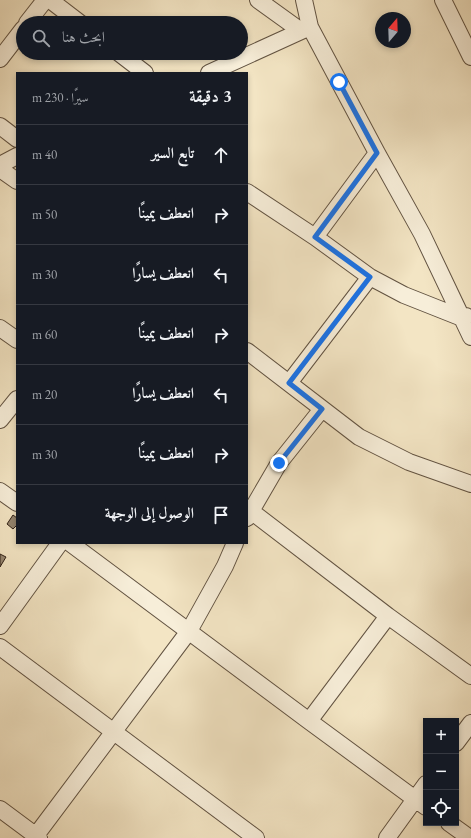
<!DOCTYPE html>
<html lang="ar">
<head>
<meta charset="utf-8">
<style>
	:root { --surface:#171b24; --page:#242831; --text:#f1f3f6; --muted:#9ea1a6; --line:#363941 }
	body { margin:0; font-family:"EB Garamond",Amiri,serif; background:var(--page); color:var(--text); direction:rtl }
	.controls { position:absolute; right:12px; bottom:12px; display:grid; overflow:hidden; border-radius:0px; box-shadow:0 2px 6px #0003 }
	.controls button { width:36px; height:36px; display:grid; place-items:center; padding:0; border:0; border-bottom:1px solid var(--line); background:var(--surface); color:var(--text); font:20px sans-serif }
	.compass { position:absolute; left:375px; top:12px; width:36px; height:36px; border-radius:50%; background:var(--surface); box-shadow:0 2px 6px #0003; rotate:19deg }
	.stop { position:absolute; width:12px; height:12px; margin:-9px; border:3px solid #1a73e8; border-radius:50%; background:#fff }
	.stop.end { background:#1a73e8; border-color:#fff; box-shadow:0 1px 4px #0008 }
	.list { margin:0; padding:0; list-style:none }
	h2 { display:flex; justify-content:space-between; align-items:center; height:52px; margin:0; padding:0 16px; font-size:17px }
	h2 small { font-size:13px; font-weight:400; color:var(--muted) }
	.list li { display:grid; grid-template-columns:26px 1fr auto; gap:12px; align-items:center; box-sizing:border-box; height:60px; padding:0 16px; border-top:1px solid var(--line) }
	.list b { display:block; font-size:15px; white-space:nowrap }
	.list em { font-size:13px; font-style:normal; color:var(--muted) }
	.icon { flex:none; width:22px; height:22px; fill:none; stroke:currentColor; stroke-width:2; stroke-linecap:round; stroke-linejoin:round }
	.map { position:relative; flex:none; width:471px; height:838px; overflow:hidden; direction:ltr }
	.search { position:absolute; background:var(--surface); box-shadow:0 2px 6px #0003; left:16px; top:16px; width:232px; height:44px; display:flex; align-items:center; gap:10px; box-sizing:border-box; padding:0 14px; border-radius:22px; color:var(--muted); font-size:15px }
	.panel { position:absolute; background:var(--surface); box-shadow:0 2px 6px #0003; left:16px; top:72px; width:232px; height:472px; border-radius:0px; direction:rtl }
	.map>svg:first-child { display:block }
	.building { fill:#968771; stroke:#312217 }
	.lines { fill:none; stroke-linecap:round; stroke-linejoin:round }
	.street-casing { stroke:#625342; stroke-width:18 }
	.street { stroke:#f7eed9; stroke-width:16 }
	.route { stroke:#1a73e8; stroke-width:5 }
</style>
</head>
<body>
<div class="map">
<svg width="471" height="838" viewBox="0 0 471 838">
	<rect width="100%" height="100%" fill="#f3e5c4"/>
	<filter id="stains"><feTurbulence type="fractalNoise" baseFrequency=".005" numOctaves="4"/><feColorMatrix values="0 0 0 0 .2 0 0 0 0 .09 0 0 0 0 .02 0 0 0 .5 -.17"/></filter>
	<radialGradient id="worn" r=".72"><stop offset=".6" stop-color="#630" stop-opacity="0"/><stop offset="1" stop-color="#630" stop-opacity=".3"/></radialGradient>
	<!-- building -->
	<path class="building" d="M13,515L17,518V525L13,529L7,524Z
		M0,554L6,557L0,567Z"/>
	<g class="lines">
		<defs>
			<path id="street" d="M50,0L80,23
				M258,0L301,31
				M304,0L310,27L377,153L422,234L471,337
				M443,0L471,57
				M27,23L45,0
				M119,53L145,73
				M0,59L23,29
				M209,73L310,27
				M0,126L17,139
				M0,165L17,156
				M0,169L17,181
				M247,192L315,237L370,277L404,295L462,318L466,316
				M315,237L377,153
				M0,328L17,340
				M247,351L359,437L409,462L471,484
				M289,383L370,277
				M0,420L17,399
				M0,491L17,503
				M247,508L388,616L471,676
				M247,518L279,463L322,409
				M70,543L309,721L426,807
				M0,626L60,543
				M0,647L256,838
				M309,721L388,616
				M456,743L471,723
				M0,809L39,838
				M449,823L470,838
				M34,838L189,631L225,566L235,543
				M387,838L426,784"/>
		</defs>
		<!-- street casing -->
		<use href="#street" class="street-casing"/>
		<!-- street -->
		<use href="#street" class="street"/>
	</g>
	<g class="lines">
		<!-- route -->
		<path class="route" d="M279,463L322,409L289,383L370,277L315,237L377,153L339,82"/>
	</g>
	<rect width="100%" height="100%" filter="url(#stains)"/>
	<rect width="100%" height="100%" fill="url(#worn)"/>
</svg>
<div class="controls">
<button>+</button>
<button>−</button>
<button><svg class="icon" aria-label="locate" viewBox="0 0 24 24"><circle cx="12" cy="12" r="6"/><path d="M12 2v4M12 18v4M2 12h4M18 12h4"/></svg></button>
</div>
<svg class="compass" viewBox="-18 -18 36 36"><path d="M0-13l5 13h-10z" fill="#e53935"/><path d="M0 13l5-13h-10z" fill="#9ea1a6"/></svg>
<div class="stop" style="left:339px;top:82px"></div>
<div class="stop end" style="left:279px;top:463px"></div>
<div class="search"><svg class="icon" aria-label="search" viewBox="0 0 24 24"><circle cx="10" cy="10" r="6"/><path d="M15 15l6 6"/></svg>ابحث هنا</div>
<section class="panel">
<h2>3 دقيقة<small>سيرًا · 230 m</small></h2>
<ul class="list">
<li><svg class="icon" aria-label="ahead" viewBox="0 0 24 24"><path d="M12 20V5M6 11l6-6 6 6"/></svg><div><b>تابع السير</b></div><em>40 m</em></li>
<li><svg class="icon" aria-label="right" viewBox="0 0 24 24"><path d="M7 20v-9h11M14 6l5 5-5 5"/></svg><div><b>انعطف يمينًا</b></div><em>50 m</em></li>
<li><svg class="icon" aria-label="left" viewBox="0 0 24 24"><path d="M17 20v-9H6M10 6l-5 5 5 5"/></svg><div><b>انعطف يسارًا</b></div><em>30 m</em></li>
<li><svg class="icon" aria-label="right" viewBox="0 0 24 24"><path d="M7 20v-9h11M14 6l5 5-5 5"/></svg><div><b>انعطف يمينًا</b></div><em>60 m</em></li>
<li><svg class="icon" aria-label="left" viewBox="0 0 24 24"><path d="M17 20v-9H6M10 6l-5 5 5 5"/></svg><div><b>انعطف يسارًا</b></div><em>20 m</em></li>
<li><svg class="icon" aria-label="right" viewBox="0 0 24 24"><path d="M7 20v-9h11M14 6l5 5-5 5"/></svg><div><b>انعطف يمينًا</b></div><em>30 m</em></li>
<li><svg class="icon" aria-label="arrive" viewBox="0 0 24 24"><path d="M6 21V4h12l-3 4 3 4H6"/></svg><div><b>الوصول إلى الوجهة</b></div></li>
</ul>
</section>
</div>
</body>
</html>
